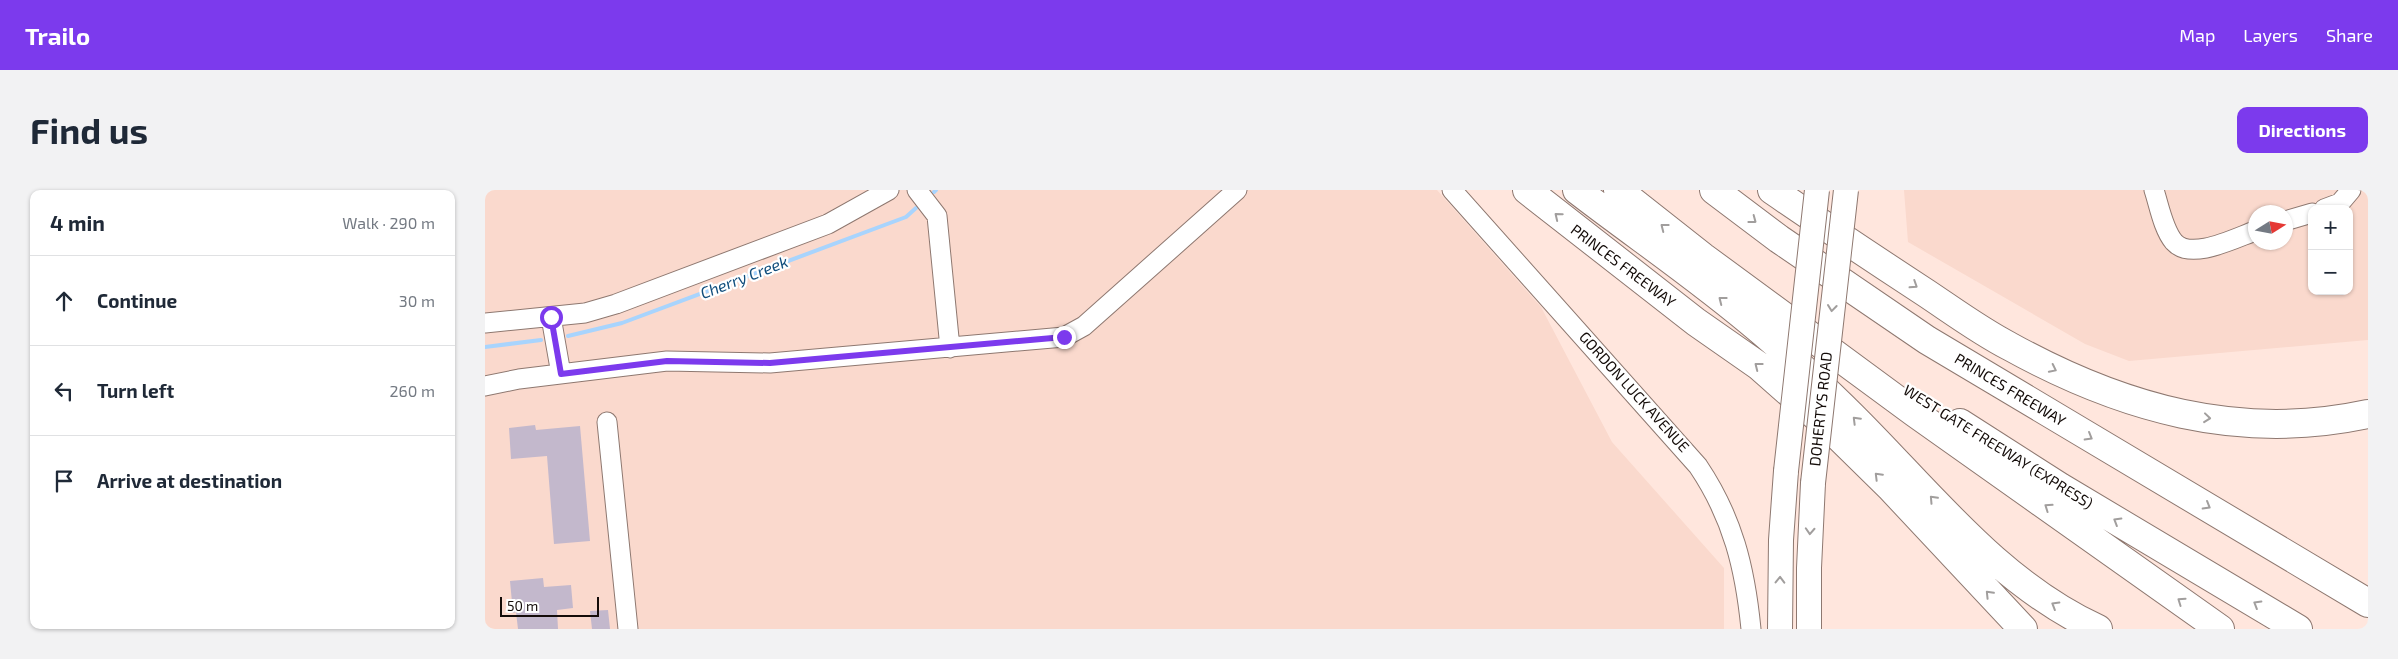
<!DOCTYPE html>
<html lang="en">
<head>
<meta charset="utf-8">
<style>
	:root { --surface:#fff; --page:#f2f2f3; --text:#1f2937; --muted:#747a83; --line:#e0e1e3; --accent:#7c3aed }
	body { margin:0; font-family:"Exo 2",sans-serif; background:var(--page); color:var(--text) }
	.controls { position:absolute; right:15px; top:15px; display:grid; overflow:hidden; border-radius:10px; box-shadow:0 1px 4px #0004 }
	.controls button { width:45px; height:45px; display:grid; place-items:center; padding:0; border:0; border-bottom:1px solid var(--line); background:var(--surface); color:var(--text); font:25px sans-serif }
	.compass { position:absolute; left:1763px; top:15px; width:45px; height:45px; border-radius:50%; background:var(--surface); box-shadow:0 1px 4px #0004; rotate:79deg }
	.scale { position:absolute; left:15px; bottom:12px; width:99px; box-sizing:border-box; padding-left:5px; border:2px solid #140c09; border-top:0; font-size:14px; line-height:18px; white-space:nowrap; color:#140c09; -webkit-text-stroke:4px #fff; paint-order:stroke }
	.stop { position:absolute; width:15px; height:15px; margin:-11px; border:4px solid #7c3aed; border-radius:50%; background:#fff }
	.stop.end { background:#7c3aed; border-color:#fff; box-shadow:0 1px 5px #0008 }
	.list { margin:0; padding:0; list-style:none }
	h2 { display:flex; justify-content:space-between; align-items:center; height:65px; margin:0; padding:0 20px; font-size:21px }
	h2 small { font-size:16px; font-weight:400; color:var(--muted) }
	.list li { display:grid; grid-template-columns:32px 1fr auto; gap:15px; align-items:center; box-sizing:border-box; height:90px; padding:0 20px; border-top:1px solid var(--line) }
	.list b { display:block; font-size:19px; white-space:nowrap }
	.list em { font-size:16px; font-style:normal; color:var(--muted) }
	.icon { flex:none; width:28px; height:28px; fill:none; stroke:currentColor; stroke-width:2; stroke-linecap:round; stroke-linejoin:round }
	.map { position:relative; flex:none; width:1883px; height:439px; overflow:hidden; border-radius:10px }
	header { display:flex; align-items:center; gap:30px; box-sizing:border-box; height:70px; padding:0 25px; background:var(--accent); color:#fff }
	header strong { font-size:24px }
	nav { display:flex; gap:28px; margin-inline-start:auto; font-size:18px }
	.intro { display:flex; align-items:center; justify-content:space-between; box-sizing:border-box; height:120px; padding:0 30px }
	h1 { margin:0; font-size:35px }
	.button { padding:12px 22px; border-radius:10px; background:var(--accent); color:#fff; font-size:18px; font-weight:700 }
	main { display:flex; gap:30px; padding:0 30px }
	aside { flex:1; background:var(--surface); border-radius:10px; box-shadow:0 1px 4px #0004 }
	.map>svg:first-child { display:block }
	.built { fill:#fad9cd; fill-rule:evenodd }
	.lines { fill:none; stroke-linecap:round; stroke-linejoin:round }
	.stream { stroke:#a8d4fd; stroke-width:4 }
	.building { fill:#c3b8cc }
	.minor-casing { stroke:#8e7870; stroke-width:21 }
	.major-casing { stroke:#8e7870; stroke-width:26 }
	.highway-casing { stroke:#8e7870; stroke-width:30 }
	.minor { stroke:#fff; stroke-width:19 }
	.major { stroke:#fff; stroke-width:24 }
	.highway { stroke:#fff; stroke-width:28 }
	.major-bridge-casing { stroke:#8e7870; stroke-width:26; stroke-linecap:butt }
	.major-bridge { stroke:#fff; stroke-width:24 }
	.oneway { stroke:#a19e9d }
	.route { stroke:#7c3aed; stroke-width:6 }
	.labels { text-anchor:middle; stroke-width:4.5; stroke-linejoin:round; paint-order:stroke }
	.street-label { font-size:15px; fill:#140c09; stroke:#fff }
	.water-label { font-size:16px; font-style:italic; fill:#104d7c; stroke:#fff }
</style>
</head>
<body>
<header>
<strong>Trailo</strong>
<nav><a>Map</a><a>Layers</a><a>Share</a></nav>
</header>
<div class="intro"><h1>Find us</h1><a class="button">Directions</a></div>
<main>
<aside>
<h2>4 min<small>Walk · 290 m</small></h2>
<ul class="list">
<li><svg class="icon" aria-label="ahead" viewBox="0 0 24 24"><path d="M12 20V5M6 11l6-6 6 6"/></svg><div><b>Continue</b></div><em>30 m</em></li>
<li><svg class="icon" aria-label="left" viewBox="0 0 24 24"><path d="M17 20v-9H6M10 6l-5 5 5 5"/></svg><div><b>Turn left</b></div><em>260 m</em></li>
<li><svg class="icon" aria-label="arrive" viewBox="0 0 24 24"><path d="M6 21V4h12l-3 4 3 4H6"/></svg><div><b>Arrive at destination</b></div></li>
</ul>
</aside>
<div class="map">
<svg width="1883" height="439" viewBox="0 0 1883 439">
	<rect width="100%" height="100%" fill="#ffe6dd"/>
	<!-- built -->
	<path class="built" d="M0,0H952L1056,117L1127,252L1239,378V439H0Z
		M1419,0H1883V150L1644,171L1600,154L1423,52ZM1827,19H1864V101H1827ZM1770,22H1800V52H1770Z"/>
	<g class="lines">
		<!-- stream -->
		<path class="stream" d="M449,2L451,0
			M83,146L137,133L421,27L431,18
			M0,157L56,150"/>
	</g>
	<!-- building -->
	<path class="building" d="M50,235L51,240L95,236L105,351L69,354L62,266L26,269L24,238Z
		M58,388L59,397L86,395L88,418L72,420L73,439H33L31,422L28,423L25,391Z
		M123,420L125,439H107L105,421Z"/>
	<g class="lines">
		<defs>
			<path id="minor" d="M432,0L452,26L465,158
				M967,0L1213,276C1248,328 1260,378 1266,439
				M1669,0C1674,15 1678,39 1689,52C1706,71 1750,48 1770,41
				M1839,19L1855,13L1866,0
				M1800,31L1827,23
				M66,127L76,184
				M0,133L100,123L131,114L343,34L404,0
				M0,196L34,189L182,171L285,173L579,147L599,136L752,0
				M122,232L143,439"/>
			<path id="major" d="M1295,439L1296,350L1301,281
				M1324,439V378L1328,293"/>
			<path id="highway" d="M1042,0L1211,132L1274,176L1349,242L1405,297L1538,439
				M1092,0C1153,47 1217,90 1275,140C1305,165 1333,193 1361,220C1440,297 1510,392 1613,439
				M1133,0L1218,67L1430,223L1735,439
				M1229,0L1294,49L1442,150L1883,413
				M1287,0C1338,35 1389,69 1441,103C1468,121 1495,141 1524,156C1636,218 1754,252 1883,224
				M1475,233L1575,297L1813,439"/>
		</defs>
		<!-- minor casing -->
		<use href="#minor" class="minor-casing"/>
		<!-- major casing -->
		<use href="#major" class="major-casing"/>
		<!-- highway casing -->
		<use href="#highway" class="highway-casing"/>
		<!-- minor -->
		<use href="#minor" class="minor"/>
		<!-- major -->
		<use href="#major" class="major"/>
		<!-- highway -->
		<use href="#highway" class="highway"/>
		<defs>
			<path id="major-bridge" d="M1301,281L1332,0
				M1328,293L1361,0"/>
		</defs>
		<!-- major-bridge casing -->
		<use href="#major-bridge" class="major-bridge-casing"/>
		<!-- major-bridge -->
		<use href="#major-bridge" class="major-bridge"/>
	</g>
	<!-- one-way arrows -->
	<defs><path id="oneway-chevron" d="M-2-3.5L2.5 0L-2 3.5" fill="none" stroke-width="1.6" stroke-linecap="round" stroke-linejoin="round" transform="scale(1.25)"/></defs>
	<g class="oneway">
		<use href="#oneway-chevron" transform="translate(1073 26) rotate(-141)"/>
		<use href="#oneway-chevron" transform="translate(1268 30) rotate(37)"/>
		<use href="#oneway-chevron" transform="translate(1179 37) rotate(-142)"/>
		<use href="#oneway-chevron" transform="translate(1429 95) rotate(33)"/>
		<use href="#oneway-chevron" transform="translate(1237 110) rotate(-142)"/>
		<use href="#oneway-chevron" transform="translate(1347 118) rotate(97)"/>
		<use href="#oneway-chevron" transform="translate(1273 176) rotate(-142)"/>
		<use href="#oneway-chevron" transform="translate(1568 179) rotate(26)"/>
		<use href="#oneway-chevron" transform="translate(1722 228) rotate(6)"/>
		<use href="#oneway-chevron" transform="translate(1371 230) rotate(-135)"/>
		<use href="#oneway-chevron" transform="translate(1604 247) rotate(30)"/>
		<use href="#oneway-chevron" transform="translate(1393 286) rotate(-135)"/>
		<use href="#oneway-chevron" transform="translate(1448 309) rotate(-133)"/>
		<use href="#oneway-chevron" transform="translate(1722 316) rotate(30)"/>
		<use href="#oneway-chevron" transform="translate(1563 317) rotate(-145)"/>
		<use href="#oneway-chevron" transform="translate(1632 331) rotate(-149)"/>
		<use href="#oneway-chevron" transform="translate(1325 341) rotate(93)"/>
		<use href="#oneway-chevron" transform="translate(1295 390) rotate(-89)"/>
		<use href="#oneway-chevron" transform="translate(1504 404) rotate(-134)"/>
		<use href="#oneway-chevron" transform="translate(1696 411) rotate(-145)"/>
		<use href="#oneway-chevron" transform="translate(1772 414) rotate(-149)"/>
		<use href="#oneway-chevron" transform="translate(1570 415) rotate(-149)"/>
	</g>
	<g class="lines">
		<!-- route -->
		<path class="route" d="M66,127L76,184L182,171L285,173L579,147"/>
	</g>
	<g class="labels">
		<!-- street labels -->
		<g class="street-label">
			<text transform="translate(1138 76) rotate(37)" y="5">PRINCES FREEWAY</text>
			<text transform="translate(1525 200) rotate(31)" y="5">PRINCES FREEWAY</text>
			<text transform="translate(1149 202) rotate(48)" y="5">GORDON LUCK AVENUE</text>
			<text transform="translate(1336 219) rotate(-84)" y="5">DOHERTYS ROAD</text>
			<text transform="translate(1513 257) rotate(32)" y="5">WEST GATE FREEWAY (EXPRESS)</text>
		</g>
		<!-- water labels -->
		<g class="water-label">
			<text transform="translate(259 87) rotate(-21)" y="6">Cherry Creek</text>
		</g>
	</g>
</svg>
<div class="controls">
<button>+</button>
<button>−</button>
</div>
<svg class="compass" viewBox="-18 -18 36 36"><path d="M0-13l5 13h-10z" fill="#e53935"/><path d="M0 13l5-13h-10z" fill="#747a83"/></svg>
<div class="scale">50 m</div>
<div class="stop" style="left:66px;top:127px"></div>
<div class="stop end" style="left:579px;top:147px"></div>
</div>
</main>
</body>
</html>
